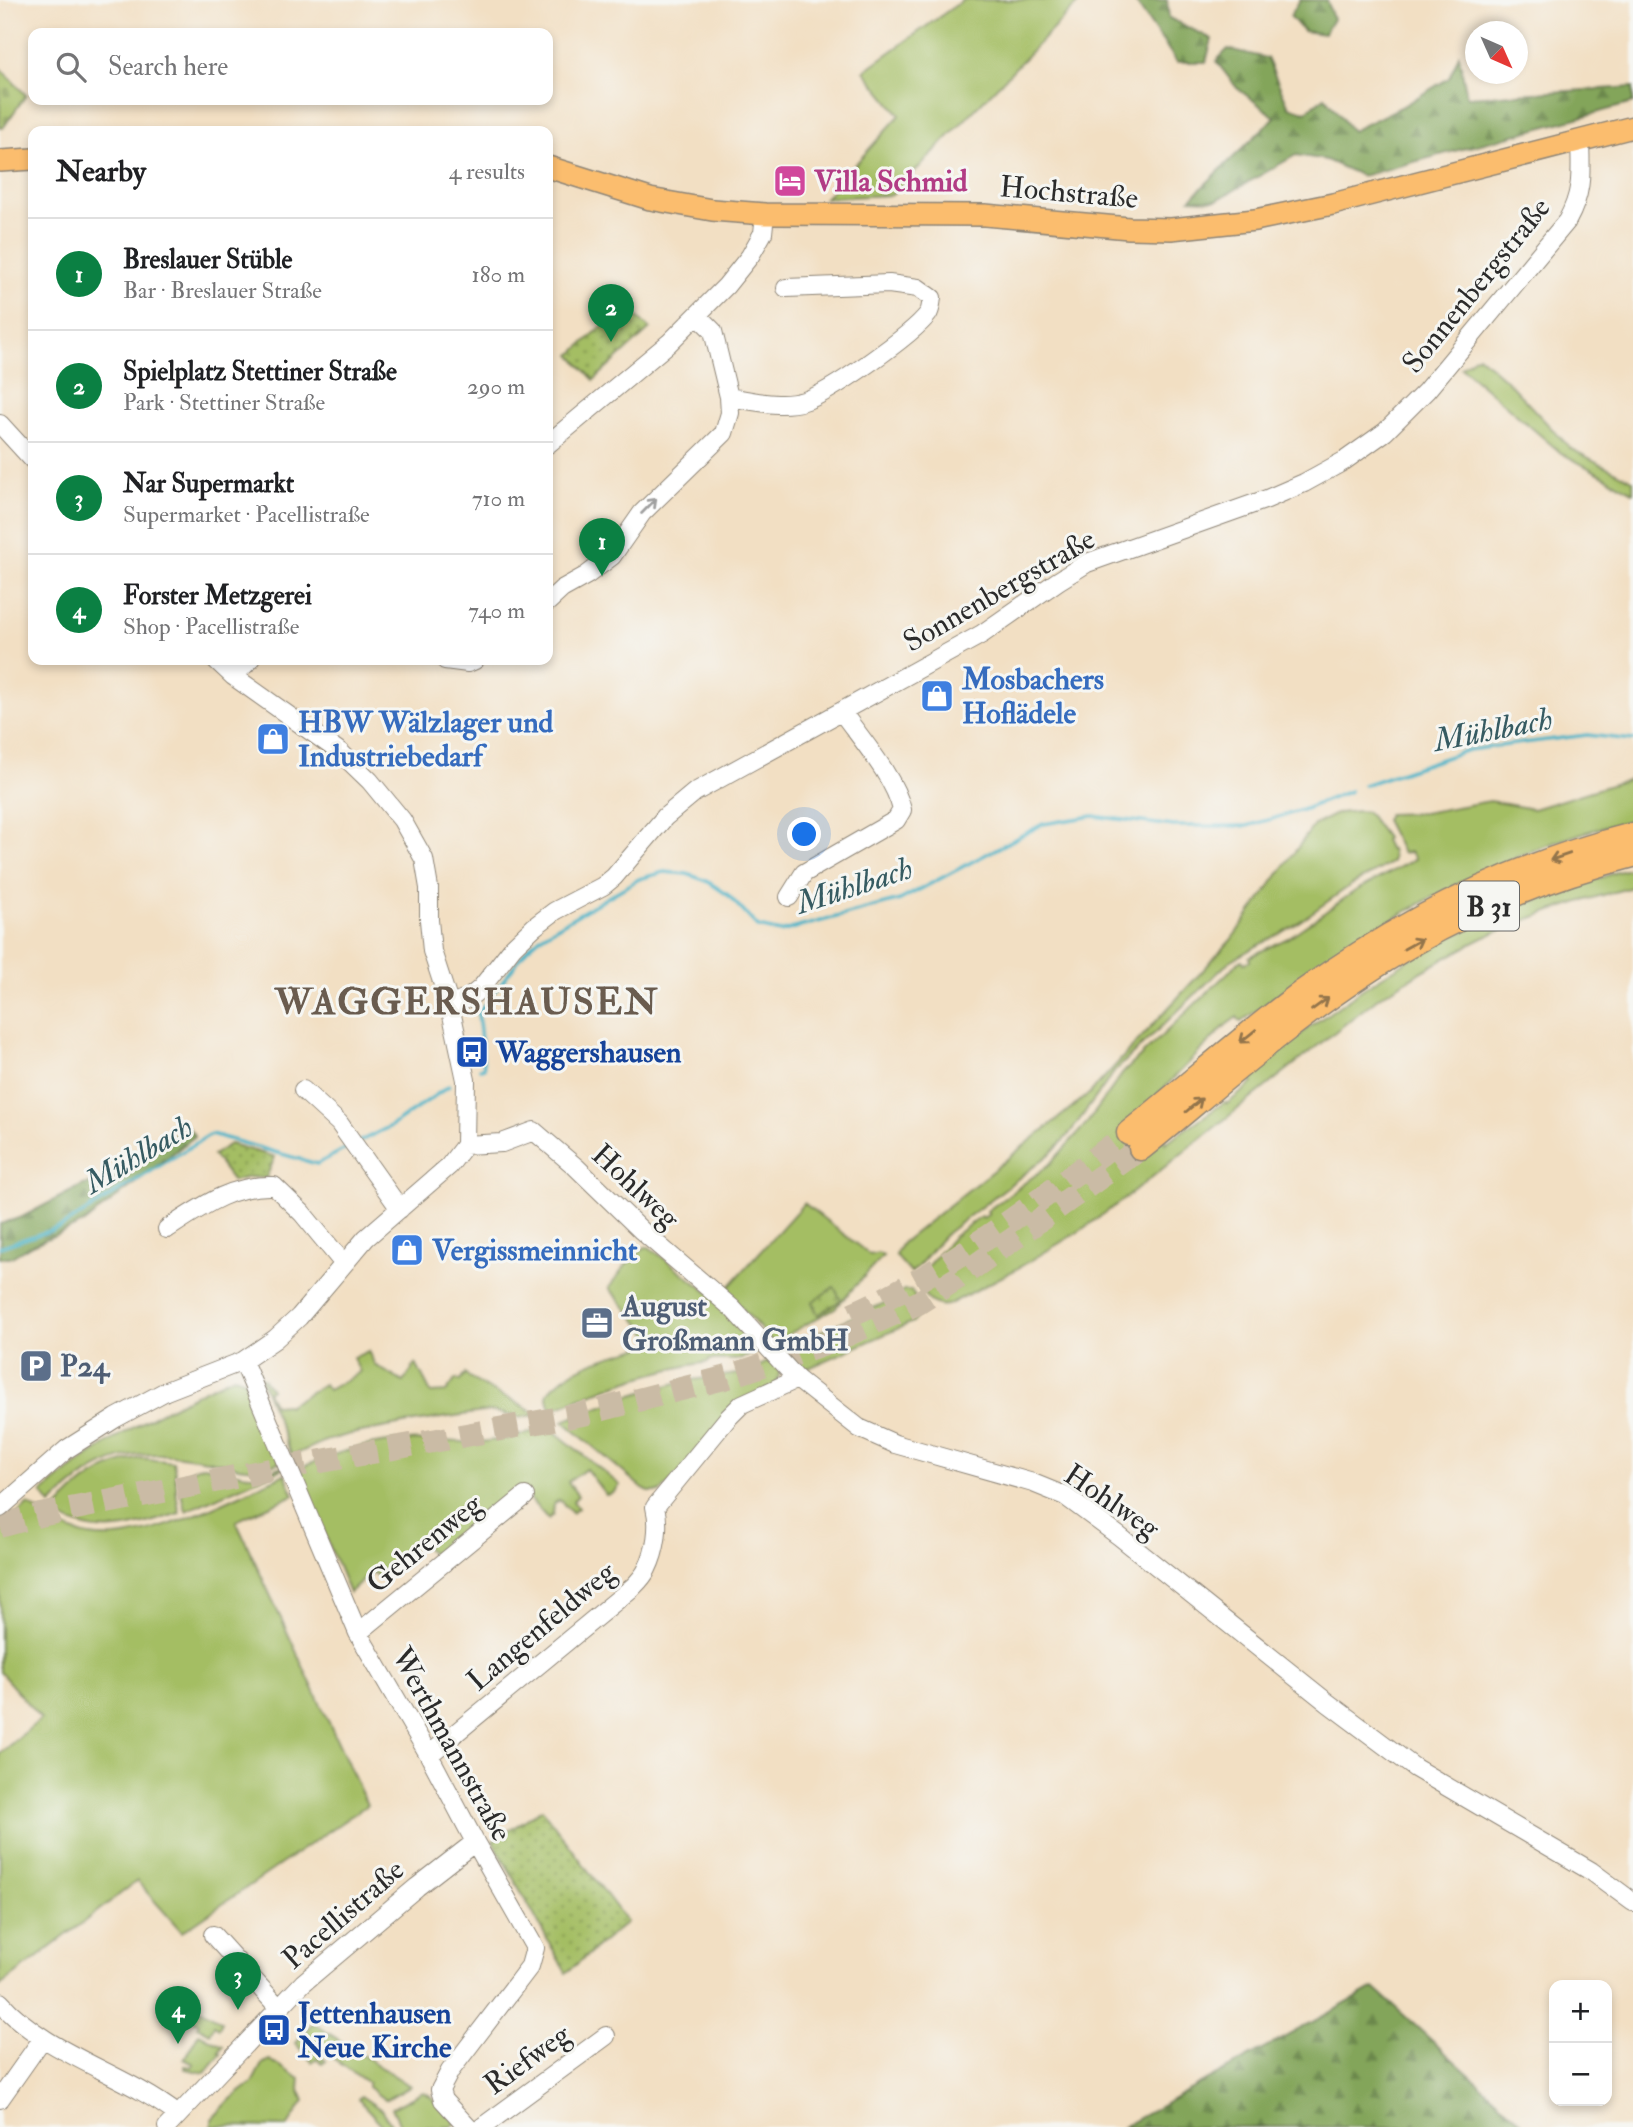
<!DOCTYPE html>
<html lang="en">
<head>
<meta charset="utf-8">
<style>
	:root { --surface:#fff; --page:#f6f6f6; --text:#202124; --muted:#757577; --line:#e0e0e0; --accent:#0b8043 }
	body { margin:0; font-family:"IM FELL Double Pica",serif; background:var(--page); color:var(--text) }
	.controls { position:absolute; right:21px; bottom:21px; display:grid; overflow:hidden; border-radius:14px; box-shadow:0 4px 10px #0003 }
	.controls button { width:63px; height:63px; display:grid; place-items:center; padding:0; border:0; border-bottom:2px solid var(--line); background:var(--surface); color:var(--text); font:35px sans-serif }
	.compass { position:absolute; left:1465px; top:21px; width:63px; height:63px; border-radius:50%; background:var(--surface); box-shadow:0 4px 10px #0003; rotate:135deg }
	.you { position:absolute; left:805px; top:835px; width:24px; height:24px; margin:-18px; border:5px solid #fff; border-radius:50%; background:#1a73e8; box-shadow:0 0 0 10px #1a73e833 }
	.badge { display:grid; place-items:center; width:46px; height:46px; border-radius:50%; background:var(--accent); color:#fff; font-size:23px; font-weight:700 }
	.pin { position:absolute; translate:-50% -58px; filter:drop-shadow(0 2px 4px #0008) }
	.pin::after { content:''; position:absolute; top:37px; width:24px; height:21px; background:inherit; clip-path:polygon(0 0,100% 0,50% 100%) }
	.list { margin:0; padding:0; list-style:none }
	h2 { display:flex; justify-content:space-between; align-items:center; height:91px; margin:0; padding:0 28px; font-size:30px }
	h2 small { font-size:23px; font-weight:400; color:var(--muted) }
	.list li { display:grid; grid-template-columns:46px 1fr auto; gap:21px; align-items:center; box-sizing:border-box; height:112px; padding:0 28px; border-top:2px solid var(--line) }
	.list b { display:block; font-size:26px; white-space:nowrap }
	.list p { margin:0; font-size:23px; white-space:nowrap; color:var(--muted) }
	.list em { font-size:23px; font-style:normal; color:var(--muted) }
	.icon { flex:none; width:38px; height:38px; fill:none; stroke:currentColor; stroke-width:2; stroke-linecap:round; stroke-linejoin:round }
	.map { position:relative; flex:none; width:1633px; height:2127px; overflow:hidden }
	.search { position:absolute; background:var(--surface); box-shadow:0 4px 10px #0003; left:28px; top:28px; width:525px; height:77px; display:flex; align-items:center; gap:18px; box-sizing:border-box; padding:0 24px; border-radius:14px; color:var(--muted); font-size:26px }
	.panel { position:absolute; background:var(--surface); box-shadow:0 4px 10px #0003; left:28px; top:126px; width:525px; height:539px; border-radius:14px }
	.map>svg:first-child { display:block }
	.grass { fill:#a4be64; stroke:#687448; stroke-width:2 }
	.forest { fill:url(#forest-firs); stroke:#576842; stroke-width:2 }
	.cemetery { fill:url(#cemetery-stones); stroke:#687448; stroke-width:2 }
	.park { fill:url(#park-dots); stroke:#687448; stroke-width:2 }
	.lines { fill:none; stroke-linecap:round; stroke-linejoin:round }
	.stream { stroke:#49b3c7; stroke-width:3.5 }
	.highway-tunnel { stroke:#cabba5; stroke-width:24; stroke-dasharray:24 12; stroke-linecap:butt }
	.minor-casing { stroke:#8e8577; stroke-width:20 }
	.major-casing { stroke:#8e8577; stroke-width:24 }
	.highway-casing { stroke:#8e8577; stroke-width:27 }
	.minor { stroke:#fff; stroke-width:18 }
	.major { stroke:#fbbd6e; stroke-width:21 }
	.highway { stroke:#fbbd6e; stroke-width:24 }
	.oneway { stroke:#a0a0a0 }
	.oneway2 { stroke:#93744c }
	.labels { text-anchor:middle; stroke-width:6; stroke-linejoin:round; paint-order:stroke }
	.shield { fill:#f6f6f2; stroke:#686867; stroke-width:2 }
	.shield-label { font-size:28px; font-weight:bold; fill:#2b2b2b }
	.hotel-label { font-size:30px; font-weight:bold; fill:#b23c85; stroke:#f6f6f2; text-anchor:start }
	.street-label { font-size:30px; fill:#2b2b2b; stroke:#f6f6f2 }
	.shop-label { font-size:30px; font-weight:bold; fill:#366cbe; stroke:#f6f6f2; text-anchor:start }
	.transit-label { font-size:30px; font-weight:bold; fill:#164399; stroke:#f6f6f2; text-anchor:start }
	.service-label { font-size:30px; font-weight:bold; fill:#4e5e75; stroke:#f6f6f2; text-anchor:start }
	.water-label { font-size:32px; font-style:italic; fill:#365b62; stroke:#f6f6f2 }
	.district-label { font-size:37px; font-weight:bold; letter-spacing:2px; fill:#6a5c4f; stroke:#f6f6f2 }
</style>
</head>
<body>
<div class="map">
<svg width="1633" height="2127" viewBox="0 0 1633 2127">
	<defs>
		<pattern id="forest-firs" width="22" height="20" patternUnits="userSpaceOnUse" patternTransform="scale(1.75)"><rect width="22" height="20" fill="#83a55a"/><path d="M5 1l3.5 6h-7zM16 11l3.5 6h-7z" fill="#6b874b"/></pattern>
		<pattern id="cemetery-stones" width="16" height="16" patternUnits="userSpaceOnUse" patternTransform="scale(1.75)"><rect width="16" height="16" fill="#a4be64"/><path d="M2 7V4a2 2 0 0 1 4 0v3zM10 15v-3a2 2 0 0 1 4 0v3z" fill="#869b53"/></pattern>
		<pattern id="park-dots" width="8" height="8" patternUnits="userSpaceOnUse" patternTransform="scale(1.75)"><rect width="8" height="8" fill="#a4be64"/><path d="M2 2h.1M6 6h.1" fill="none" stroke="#869b53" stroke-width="1.8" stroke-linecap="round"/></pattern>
	</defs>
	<rect width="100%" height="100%" fill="#f6f6f2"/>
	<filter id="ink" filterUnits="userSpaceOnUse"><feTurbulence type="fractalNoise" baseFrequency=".0143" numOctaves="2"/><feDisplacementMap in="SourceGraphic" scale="14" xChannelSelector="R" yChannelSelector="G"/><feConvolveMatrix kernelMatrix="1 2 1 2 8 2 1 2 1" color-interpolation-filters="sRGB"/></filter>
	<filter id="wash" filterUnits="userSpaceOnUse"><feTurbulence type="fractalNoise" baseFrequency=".00686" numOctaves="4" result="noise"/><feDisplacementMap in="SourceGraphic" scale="28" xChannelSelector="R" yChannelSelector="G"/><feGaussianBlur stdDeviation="1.57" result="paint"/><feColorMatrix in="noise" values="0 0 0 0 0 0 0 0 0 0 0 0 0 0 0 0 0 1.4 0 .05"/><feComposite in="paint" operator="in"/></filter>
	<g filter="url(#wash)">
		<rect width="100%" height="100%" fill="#f2dfc3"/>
		<!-- grass -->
		<path class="grass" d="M963,0H1081L892,195L825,198L900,115L864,71Z
			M1478,355L1505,379L1571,449L1633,480V492L1561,453L1461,367Z
			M1633,778V820C1490,851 1357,935 1241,1022L1237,1017L1226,1025L1158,1094L1165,1143L1225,1102L1227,1104L1253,1083L1248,1078L1307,1029L1361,990L1421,952L1502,912L1617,872L1633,868V887C1582,900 1531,916 1483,938C1448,955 1413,977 1379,997L1127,1197L1083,1229L1015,1270L948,1305C929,1308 924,1294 915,1280L953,1237L981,1216L983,1218L989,1214L987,1211L1050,1164L1087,1123L1123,1073L1240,961L1242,960L1244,963L1250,961L1249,957L1288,938L1355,891L1415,859L1410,852L1402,853L1385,820L1388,814L1423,813L1490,801L1533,809Z
			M1359,811L1367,812L1386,838L1384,840L1389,850L1391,849L1393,859L1391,863L1351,885L1293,926L1230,961L1115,1071L1069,1134L1050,1154L947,1233C933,1246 925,1261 911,1273L895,1255L902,1243L1090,1093L1231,940L1314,825L1338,813Z
			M804,1203L870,1255L878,1253L883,1256L835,1308L773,1343L726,1290Z
			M645,1247H649L708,1292L763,1350L736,1360H709V1362C653,1370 603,1388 551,1410L547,1394C573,1361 618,1355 656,1343L609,1288L626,1265Z
			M904,1290H911L917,1301L920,1313L913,1322L802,1371H799L783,1353L819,1332L887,1302Z
			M368,1351L375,1365L403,1382L416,1364L431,1393L446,1392L456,1379L460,1381L465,1374C486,1392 515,1398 537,1415L520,1417L490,1411L414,1422L351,1434L325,1441L292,1456L260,1377L263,1378L271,1389L267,1392L274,1405L285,1404L287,1406L324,1384L328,1390L360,1372L353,1358Z
			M772,1359L780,1370L777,1383L660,1492H649L643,1489L563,1421L628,1396L684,1381L737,1374L753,1370Z
			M234,1376L244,1379L280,1462C246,1474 240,1466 207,1460C135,1447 103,1453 51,1505L42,1493C98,1442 166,1408 234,1376Z
			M549,1427L620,1485L613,1493L606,1495L586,1469L568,1482L578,1496L573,1501L578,1508L572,1513L560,1500L554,1503L553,1514L548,1519L529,1498L439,1564L424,1545L411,1548L377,1576L373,1572L349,1593L298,1469C331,1454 364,1443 400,1441C425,1439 451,1443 476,1442C501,1441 525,1434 549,1427Z
			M141,1458L173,1462C178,1479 174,1495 180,1513C133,1527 99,1542 53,1513C78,1484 103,1464 141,1458Z
			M283,1466L284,1468L186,1511C182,1501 179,1489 184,1479C198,1452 230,1475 251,1475C262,1475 272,1470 283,1466Z
			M285,1474L294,1495L236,1521L367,1805L182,1932L137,1881L0,1986V1753L41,1719L0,1672V1531L28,1504C48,1518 66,1532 90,1536C147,1546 234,1496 285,1474Z
			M192,2004L222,2022L219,2028L214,2025L210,2033L197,2026L199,2023L186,2016Z
			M313,2023L410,2086L385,2100L368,2087V2083L330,2056L332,2054L323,2047L318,2054L326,2061L322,2064L317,2058L312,2062L295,2043Z
			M199,2033L223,2046L219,2052L221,2054L205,2073L185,2069V2066L192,2067L194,2064L184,2059Z
			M270,2060L300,2079L299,2089L304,2101L287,2127L212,2126V2119L231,2099L252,2083L262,2064Z
			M423,2092L429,2095L456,2123L451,2127H401L392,2108Z
			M361,2096L383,2111L393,2127H384L358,2099Z"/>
		<!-- forest -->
		<path class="forest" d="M1134,0H1167L1169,18L1212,39L1206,62H1177Z
			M1300,0H1327L1333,19L1324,34L1303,31L1290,16Z
			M1228,49L1267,58L1289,107L1305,112L1325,97L1352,131L1401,107L1449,78L1459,55L1467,97L1633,87V103L1362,176L1326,160L1296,155L1217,200L1190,199L1275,117L1237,88L1216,61Z
			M187,1126L195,1136L84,1223L32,1245L10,1258H0V1224L22,1217L83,1185L112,1180Z
			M1374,1988L1527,2127H1123L1124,2126Z"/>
		<!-- cemetery -->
		<path class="cemetery" d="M0,68L26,95L3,128L0,127Z"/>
		<!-- park -->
		<path class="park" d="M628,308L650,329L594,380L571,355L599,329Z
			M230,1144L275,1157L266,1178L249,1177L233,1181L213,1155Z
			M834,1287L841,1300L818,1315L812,1302Z
			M542,1809L627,1922L566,1973L493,1841Z"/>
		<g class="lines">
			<!-- stream -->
			<path class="stream" d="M1364,785L1468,750L1587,735L1633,740
				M480,1069L484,1068L478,1013L527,949L543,935L639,879L664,872L687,874L707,881L728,895L758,927L780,932L900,900L1043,824L1093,816L1174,826H1247L1302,810L1350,791
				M358,1142L391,1126L449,1086
				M0,1247L61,1227L211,1134L317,1164L349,1147"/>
		</g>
	</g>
	<g filter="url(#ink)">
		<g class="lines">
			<!-- highway-tunnel -->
			<path class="highway-tunnel" d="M852,1314C952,1270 1042,1198 1129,1133
				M0,1526L40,1515L260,1472L583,1414L728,1377L828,1343L918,1303L964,1274L1141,1148"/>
			<defs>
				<path id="minor" d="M729,397C754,401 780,408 804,401C829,394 913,334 928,314C931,310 931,303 932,298L918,288L889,284L786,288
					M0,424L33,460
					M548,444L669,343L726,286L750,256L763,233L765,214
					M548,602L562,589L587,575L612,556L642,513L724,433L730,413L729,397L713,331L697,315
					M445,660L468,663L475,660
					M233,676L250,660
					M789,897L804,873L896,820L902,810C895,778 861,739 842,712
					M450,1006L470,997L481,988L513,947L534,927L555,911L603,886L614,877L665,817L695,792L982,634L1058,581L1087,563L1267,499L1304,483L1344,461L1385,432L1426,391L1567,221C1583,192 1581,173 1580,141
					M303,1090L339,1123L400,1209
					M465,1145L502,1143L534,1131L576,1167L642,1231L732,1308L797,1379L859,1428L895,1444L1033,1483L1065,1496L1119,1536L1328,1703L1415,1768L1591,1871L1633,1902
					M167,1229C201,1207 232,1184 274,1186L302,1213L344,1264
					M243,1361L358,1633L429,1755L475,1842L535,1948L530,1966L450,2071L440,2090L443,2100L468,2127
					M0,1508L67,1449L116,1418L166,1391L243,1361L275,1339L299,1317L366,1238L449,1166L465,1145L466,1080L450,1006L432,951L429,920V888L424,859L402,820L370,781L340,752L233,676L216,660
					M358,1633L525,1496
					M429,1755L633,1587C638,1582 644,1576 647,1569C656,1551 660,1526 655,1507L727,1419L742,1404L797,1379
					M213,1935L279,2008
					M0,2002C47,2055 123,2072 178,2115
					M0,2099L43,2038
					M167,2127L303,1983L417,1887L475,1842
					M482,2127L606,2036"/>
				<path id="major" d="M0,161L33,159
					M548,167L650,199L712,210L765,214L985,215L1129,228L1171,229L1255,220L1333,204L1633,127"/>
				<path id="highway" d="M1129,1133C1187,1087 1243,1036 1303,992C1403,920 1513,865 1633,835
					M1141,1148C1228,1077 1313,1000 1412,944C1481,904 1556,875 1633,855"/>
			</defs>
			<!-- minor casing -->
			<use href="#minor" class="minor-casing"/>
			<!-- major casing -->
			<use href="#major" class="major-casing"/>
			<!-- highway casing -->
			<use href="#highway" class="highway-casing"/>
			<!-- minor -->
			<use href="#minor" class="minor"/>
			<!-- major -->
			<use href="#major" class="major"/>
			<!-- highway -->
			<use href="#highway" class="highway"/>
		</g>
		<!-- one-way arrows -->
		<defs><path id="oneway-shaft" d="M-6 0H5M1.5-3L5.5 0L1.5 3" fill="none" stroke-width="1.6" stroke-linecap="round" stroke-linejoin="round" transform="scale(1.75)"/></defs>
		<use class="oneway" href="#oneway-shaft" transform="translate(649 506) rotate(-45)"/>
		<g class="oneway2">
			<use href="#oneway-shaft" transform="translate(1560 857) rotate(161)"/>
			<use href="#oneway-shaft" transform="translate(1413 944) rotate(-29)"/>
			<use href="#oneway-shaft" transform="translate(1320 1004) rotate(-36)"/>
			<use href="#oneway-shaft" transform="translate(1248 1036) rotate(141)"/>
			<use href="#oneway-shaft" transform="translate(1194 1105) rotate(-40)"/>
		</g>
	</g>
	<!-- icons -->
	<defs>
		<symbol id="hotel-square" viewBox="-11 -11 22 22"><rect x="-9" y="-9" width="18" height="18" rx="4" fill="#d1479c" stroke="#f6f6f2"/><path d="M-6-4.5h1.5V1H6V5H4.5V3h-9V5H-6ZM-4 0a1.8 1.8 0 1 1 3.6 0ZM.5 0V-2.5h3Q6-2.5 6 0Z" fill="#fff"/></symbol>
		<symbol id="shop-square" viewBox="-11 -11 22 22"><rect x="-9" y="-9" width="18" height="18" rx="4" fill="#3f7fe0" stroke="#f6f6f2"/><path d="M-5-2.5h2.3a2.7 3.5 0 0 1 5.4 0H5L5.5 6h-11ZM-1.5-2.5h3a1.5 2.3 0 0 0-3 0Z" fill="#fff"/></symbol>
		<symbol id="bus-square" viewBox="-11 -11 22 22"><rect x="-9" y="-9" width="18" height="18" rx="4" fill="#1a4fb4" stroke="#f6f6f2"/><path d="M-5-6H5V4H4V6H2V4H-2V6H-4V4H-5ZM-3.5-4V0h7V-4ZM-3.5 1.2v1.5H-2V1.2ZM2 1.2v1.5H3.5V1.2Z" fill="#fff"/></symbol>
		<symbol id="office-square" viewBox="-11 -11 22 22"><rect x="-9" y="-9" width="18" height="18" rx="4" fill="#5c6f8a" stroke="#f6f6f2"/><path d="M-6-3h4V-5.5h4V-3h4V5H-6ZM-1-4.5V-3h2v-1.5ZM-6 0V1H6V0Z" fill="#fff"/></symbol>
		<symbol id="parking-square" viewBox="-11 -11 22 22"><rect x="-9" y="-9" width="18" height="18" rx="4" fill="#5c6f8a" stroke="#f6f6f2"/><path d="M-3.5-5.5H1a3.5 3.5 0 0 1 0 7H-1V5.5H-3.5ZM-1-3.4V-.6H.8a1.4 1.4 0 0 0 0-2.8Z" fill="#fff"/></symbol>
	</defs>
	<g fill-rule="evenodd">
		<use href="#hotel-square" x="771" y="162" width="38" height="38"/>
		<use href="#shop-square" x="918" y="677" width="38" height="38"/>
		<use href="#shop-square" x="254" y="720" width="38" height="38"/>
		<use href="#bus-square" x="453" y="1033" width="38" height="38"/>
		<use href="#shop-square" x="388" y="1231" width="38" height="38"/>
		<use href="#office-square" x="578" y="1304" width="38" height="38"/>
		<use href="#parking-square" x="17" y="1347" width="38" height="38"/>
		<use href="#bus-square" x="255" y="2011" width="38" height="38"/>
	</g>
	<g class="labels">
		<!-- shield labels -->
		<rect class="shield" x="1459" y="881.5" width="60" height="49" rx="5"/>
		<g class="shield-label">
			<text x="1489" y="916">B 31</text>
		</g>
		<!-- hotel labels -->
		<g class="hotel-label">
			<text x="814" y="191">Villa Schmid</text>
		</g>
		<!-- street labels -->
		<g class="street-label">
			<text transform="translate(1069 192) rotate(5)" y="10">Hochstraße</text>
			<text transform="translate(1476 285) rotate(-51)" y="10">Sonnenbergstraße</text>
			<text transform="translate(999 590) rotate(-30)" y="10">Sonnenbergstraße</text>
			<text transform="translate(636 1186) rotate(43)" y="10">Hohlweg</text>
			<text transform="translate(1112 1501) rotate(34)" y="10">Hohlweg</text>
			<text transform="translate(424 1543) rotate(-39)" y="10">Gehrenweg</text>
			<text transform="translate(541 1626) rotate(-40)" y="10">Langenfeldweg</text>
			<text transform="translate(452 1744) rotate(61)" y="10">Werthmannstraße</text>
			<text transform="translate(343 1914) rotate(-41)" y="10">Pacellistraße</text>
			<text transform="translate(527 2059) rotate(-36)" y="10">Riefweg</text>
		</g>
		<!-- shop labels -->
		<g class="shop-label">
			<text x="962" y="689">Mosbachers<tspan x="962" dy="34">Hoflädele</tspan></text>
			<text x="298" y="732">HBW Wälzlager und<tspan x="298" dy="34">Industriebedarf</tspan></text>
			<text x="432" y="1260">Vergissmeinnicht</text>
		</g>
		<!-- transit labels -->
		<g class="transit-label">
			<text x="496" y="1062">Waggershausen</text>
			<text x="298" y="2023">Jettenhausen<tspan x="298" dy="34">Neue Kirche</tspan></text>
		</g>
		<!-- service labels -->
		<g class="service-label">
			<text x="622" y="1316">August<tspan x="622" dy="34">Großmann GmbH</tspan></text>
			<text x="60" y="1376">P24</text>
		</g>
		<!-- water labels -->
		<g class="water-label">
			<text transform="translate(1493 729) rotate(-11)" y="11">Mühlbach</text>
			<text transform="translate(854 885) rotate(-18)" y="11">Mühlbach</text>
			<text transform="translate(138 1154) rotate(-31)" y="11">Mühlbach</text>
		</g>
		<!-- district labels -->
		<g class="district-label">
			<text x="467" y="1014">WAGGERSHAUSEN</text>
		</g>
	</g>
</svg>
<div class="controls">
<button>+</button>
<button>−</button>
</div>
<svg class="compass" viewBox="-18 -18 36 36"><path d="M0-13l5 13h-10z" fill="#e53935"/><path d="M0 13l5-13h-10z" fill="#757577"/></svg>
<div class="you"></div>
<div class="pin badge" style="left:602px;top:576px">1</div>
<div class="pin badge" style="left:611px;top:342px">2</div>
<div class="pin badge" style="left:238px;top:2010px">3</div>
<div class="pin badge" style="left:178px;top:2044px">4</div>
<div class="search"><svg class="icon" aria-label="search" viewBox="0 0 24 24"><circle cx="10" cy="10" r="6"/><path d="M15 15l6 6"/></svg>Search here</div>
<section class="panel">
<h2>Nearby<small>4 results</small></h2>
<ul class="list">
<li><span class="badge">1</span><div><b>Breslauer Stüble</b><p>Bar · Breslauer Straße</p></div><em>180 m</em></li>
<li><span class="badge">2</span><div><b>Spielplatz Stettiner Straße</b><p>Park · Stettiner Straße</p></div><em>290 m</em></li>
<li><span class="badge">3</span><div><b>Nar Supermarkt</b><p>Supermarket · Pacellistraße</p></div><em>710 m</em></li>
<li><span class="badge">4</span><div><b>Forster Metzgerei</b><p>Shop · Pacellistraße</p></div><em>740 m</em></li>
</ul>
</section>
</div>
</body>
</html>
